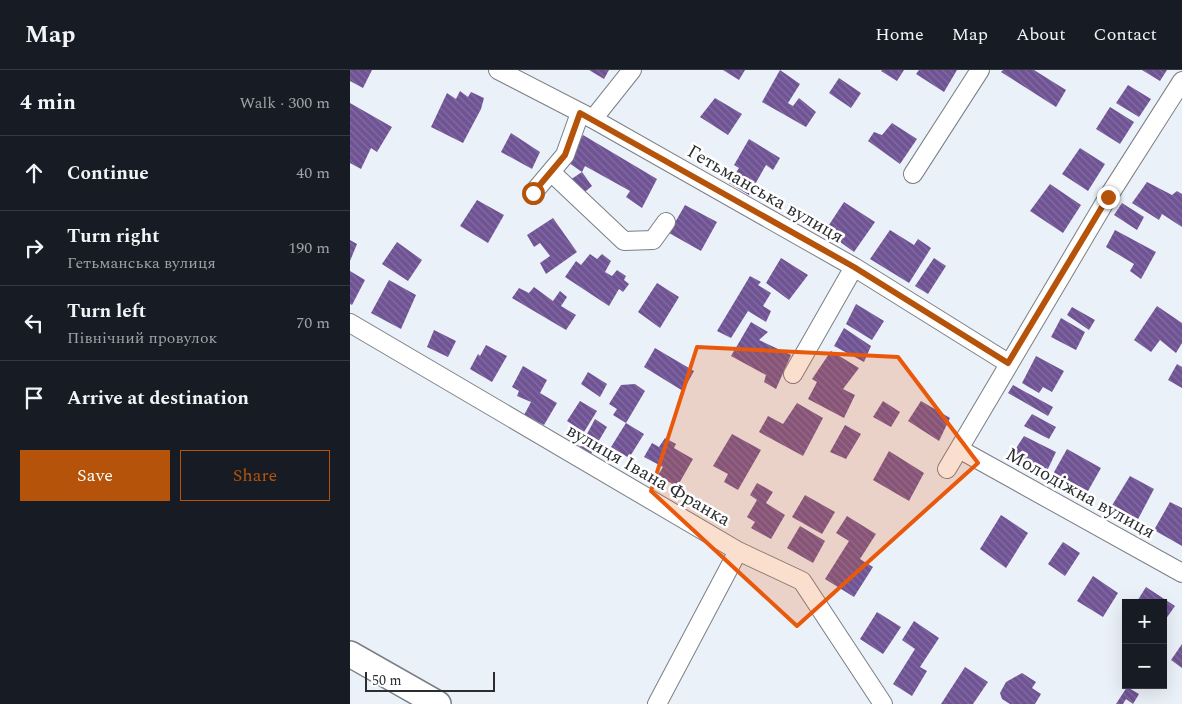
<!DOCTYPE html>
<html lang="en">
<head>
<meta charset="utf-8">
<style>
	:root { --surface:#171b24; --page:#242831; --text:#f1f3f6; --muted:#9ea1a6; --line:#363941; --accent:#b45309 }
	body { margin:0; font-family:Spectral,serif; background:var(--page); color:var(--text) }
	.controls { position:absolute; right:15px; bottom:15px; display:grid; overflow:hidden; border-radius:0px; box-shadow:0 5px 20px #0002 }
	.controls button { width:45px; height:45px; display:grid; place-items:center; padding:0; border:0; border-bottom:1px solid var(--line); background:var(--surface); color:var(--text); font:25px sans-serif }
	.scale { position:absolute; left:15px; bottom:12px; width:130px; box-sizing:border-box; padding-left:5px; border:2px solid #2b2d30; border-top:0; font-size:14px; line-height:18px; white-space:nowrap; color:#2b2d30; -webkit-text-stroke:4px #fff; paint-order:stroke }
	.stop { position:absolute; width:15px; height:15px; margin:-11px; border:4px solid #b45309; border-radius:50%; background:#fff }
	.stop.end { background:#b45309; border-color:#fff; box-shadow:0 1px 5px #0008 }
	.list { margin:0; padding:0; list-style:none }
	h2 { display:flex; justify-content:space-between; align-items:center; height:65px; margin:0; padding:0 20px; font-size:21px }
	h2 small { font-size:16px; font-weight:400; color:var(--muted) }
	.list li { display:grid; grid-template-columns:32px 1fr auto; gap:15px; align-items:center; box-sizing:border-box; height:75px; padding:0 20px; border-top:1px solid var(--line) }
	.list b { display:block; font-size:19px; white-space:nowrap }
	.list p { margin:0; font-size:16px; white-space:nowrap; color:var(--muted) }
	.list em { font-size:16px; font-style:normal; color:var(--muted) }
	.actions { display:flex; gap:10px; padding:15px 20px }
	.actions a { flex:1; padding:11px 0; border:1px solid var(--accent); border-radius:0px; text-align:center; font-size:18px; color:var(--accent) }
	.actions .main { background:var(--accent); color:#fff }
	.icon { flex:none; width:28px; height:28px; fill:none; stroke:currentColor; stroke-width:2; stroke-linecap:round; stroke-linejoin:round }
	.map { position:relative; flex:none; width:832px; height:634px; overflow:hidden }
	header { display:flex; align-items:center; gap:30px; box-sizing:border-box; height:70px; padding:0 25px; background:var(--surface); border-bottom:1px solid var(--line) }
	header strong { font-size:24px }
	nav { display:flex; gap:28px; margin-inline-start:auto; font-size:18px }
	main { display:flex }
	aside { flex:1; background:var(--surface) }
	.map>svg:first-child { display:block }
	.building { fill:url(#building-back-hatch) }
	.lines { fill:none; stroke-linecap:round; stroke-linejoin:round }
	.street-casing { stroke:#7b7f86; stroke-width:20 }
	.secondary-casing { stroke:#7b7f86; stroke-width:28 }
	.street { stroke:#fff; stroke-width:18 }
	.secondary { stroke:#fff; stroke-width:25 }
	.route { stroke:#b45309; stroke-width:6 }
	.marked { fill:#e8590c; fill-opacity:0.2; stroke:#e8590c; stroke-width:4; stroke-linejoin:round }
	.labels { text-anchor:middle; stroke-width:5; stroke-linejoin:round; paint-order:stroke }
	.street-label { font-size:19px; fill:#2b2d30; stroke:#fff }
</style>
</head>
<body>
<header>
<strong>Map</strong>
<nav><a>Home</a><a>Map</a><a>About</a><a>Contact</a></nav>
</header>
<main>
<aside>
<h2>4 min<small>Walk · 300 m</small></h2>
<ul class="list">
<li><svg class="icon" aria-label="ahead" viewBox="0 0 24 24"><path d="M12 20V5M6 11l6-6 6 6"/></svg><div><b>Continue</b></div><em>40 m</em></li>
<li><svg class="icon" aria-label="right" viewBox="0 0 24 24"><path d="M7 20v-9h11M14 6l5 5-5 5"/></svg><div><b>Turn right</b><p>Гетьманська вулиця</p></div><em>190 m</em></li>
<li><svg class="icon" aria-label="left" viewBox="0 0 24 24"><path d="M17 20v-9H6M10 6l-5 5 5 5"/></svg><div><b>Turn left</b><p>Північний провулок</p></div><em>70 m</em></li>
<li><svg class="icon" aria-label="arrive" viewBox="0 0 24 24"><path d="M6 21V4h12l-3 4 3 4H6"/></svg><div><b>Arrive at destination</b></div></li>
</ul>
<div class="actions"><a class="main">Save</a><a>Share</a></div>
</aside>
<div class="map">
<svg width="832" height="634" viewBox="0 0 832 634">
	<defs>
		<pattern id="building-back-hatch" width="6" height="6" patternUnits="userSpaceOnUse" patternTransform="scale(1.25)"><rect width="6" height="6" fill="#6f5394"/><path d="M-1 5l2 2M0 0l6 6M5-1l2 2" fill="none" stroke="#836e9f"/></pattern>
	</defs>
	<rect width="100%" height="100%" fill="#ebf1f8"/>
	<!-- building -->
	<path class="building" d="M0,0H22L13,18L0,11Z
		M239,0H259L254,9Z
		M373,0H395L389,10Z
		M430,0L450,14L438,33L443,36L449,28L466,42L456,57L412,32Z
		M532,0H554L547,11L531,1Z
		M569,0H607L594,22L566,4Z
		M653,0H684L716,20L706,37L651,2Z
		M792,0H817L810,11Z
		M489,8L511,23L501,38L479,23Z
		M778,15L801,29L789,47L766,33Z
		M110,21L118,27L121,22L134,28L131,39L113,73L81,57L97,23L106,29Z
		M365,28L392,44L378,65L350,47Z
		M0,33L42,57L27,82L21,78L11,99L0,93Z
		M760,37L784,52L770,74L746,59Z
		M542,53L567,69L550,94L518,71L524,62L532,65Z
		M161,63L190,82L182,99L151,82Z
		M233,65L307,109L292,138L276,127L280,121L235,96L232,102L219,93Z
		M399,69L430,88L423,100L416,95L399,125L379,113L389,98L384,95Z
		M730,78L755,94L738,121L712,104Z
		M232,102L242,116L231,125L220,110Z
		M797,112L822,125L827,121L832,124V157L812,144L809,150L782,133Z
		M700,114L731,135L713,163L680,141Z
		M127,130L154,145L138,173L110,156Z
		M494,132L525,152L504,182L475,161Z
		M772,133L794,147L787,160L764,145Z
		M335,135L367,152L351,181L319,163Z
		M203,148L227,182L196,204L190,193L200,186L190,173L184,177L177,165Z
		M540,160L564,175L568,169L581,178L559,213L520,189Z
		M765,160L806,182L791,209L780,201L784,194L756,177Z
		M0,170L7,174L0,191Z
		M47,172L72,190L58,211L32,194Z
		M240,184L247,189L252,184L261,191L255,202L262,206L267,200L276,206L274,210L279,214L273,222L269,219L259,236L215,207L226,191L231,195Z
		M431,188L458,205L439,230L416,213Z
		M584,188L596,196L578,224L565,216Z
		M0,201L15,210L2,235L0,234Z
		M400,206L411,212L408,215L421,223L413,236L421,241L416,252L398,241L381,268L367,261Z
		M39,210L66,225L51,259L21,243Z
		M307,213L329,227L310,258L288,242Z
		M184,217L203,231L210,221L217,227L211,236L226,245L216,260L162,228L169,218L179,223Z
		M506,234L534,251L522,270L496,254Z
		M807,236L832,253V273L826,283L810,270L801,282L784,270Z
		M722,237L745,250L739,260L717,245Z
		M711,248L735,262L726,280L701,267Z
		M401,252L418,262L409,270L441,285L426,319L414,312L416,305L381,286Z
		M494,258L521,276L514,292L484,276Z
		M84,260L106,271L98,287L77,277Z
		M136,275L157,286L142,312L120,299L128,284L130,286Z
		M305,278L344,301L333,321L294,297Z
		M481,281L509,298L493,319L505,325L494,348L458,329L467,312L462,309Z
		M686,286L714,301L702,322L693,317L689,323L672,313Z
		M827,294L832,297V318L818,310Z
		M173,296L197,310L190,323L207,333L194,355L174,345L181,332L167,326L169,321L162,317Z
		M238,302L257,314L250,327L231,314Z
		M285,314L295,321L276,353L294,364L279,388L261,377L276,353L263,345L267,339L259,334L271,315Z
		M663,315L703,337L698,346L658,323Z
		M230,331L247,341L234,362L217,351Z
		M533,331L550,342L541,357L523,347Z
		M571,331L600,348L589,371L558,351Z
		M447,333L473,348L453,386L409,362L418,346L433,354Z
		M682,344L706,357L699,369L674,356Z
		M245,349L257,357L241,384L230,377Z
		M495,355L511,364L496,389L480,382Z
		M382,364L411,380L388,420L374,412L378,404L363,396Z
		M674,366L706,382L696,403L661,386Z
		M315,368L326,374L324,378L343,389L327,417L308,405L313,397L294,387L302,373L309,377Z
		M717,379L751,398L738,421L703,404Z
		M539,381L574,403L559,431L523,410Z
		M780,406L804,419L787,451L761,437Z
		M407,413L423,422L416,433L435,445L421,469L401,458L405,452L397,447L407,430L400,425Z
		M455,425L485,442L472,464L442,447Z
		M820,432L832,438V476L804,460Z
		M651,445L678,463L656,498L630,479Z
		M497,446L526,464L510,489L523,497L504,527L475,509L499,471L486,463Z
		M450,456L475,471L463,493L437,478Z
		M713,472L730,483L715,506L698,494Z
		M743,506L768,523L753,547L727,531Z
		M796,517L825,536L813,553V533H786Z
		M527,542L551,557L533,584L510,569Z
		M564,551L589,568L570,597L577,601L562,626L543,614L565,579L552,570Z
		M832,574V598L821,590Z
		M615,597L638,612L623,634H591Z
		M672,603L686,612L682,618L691,624L685,634H660L652,629L650,623L656,612Z
		M777,617L789,624L783,634L776,629L773,634H766Z"/>
	<g class="lines">
		<defs>
			<path id="street" d="M148,0L243,49L504,197L658,293
				M243,49L282,0
				M201,102L274,171L303,170L316,152
				M563,104L630,0
				M183,123L215,85L230,43
				M0,253L388,481L452,511L533,634
				M443,304L504,197
				M609,379L832,503
				M597,399L758,127L832,11
				M307,634L388,481"/>
			<path id="secondary" d="M0,584L88,634"/>
		</defs>
		<!-- street casing -->
		<use href="#street" class="street-casing"/>
		<!-- secondary casing -->
		<use href="#secondary" class="secondary-casing"/>
		<!-- street -->
		<use href="#street" class="street"/>
		<!-- secondary -->
		<use href="#secondary" class="secondary"/>
	</g>
	<g class="lines">
		<!-- route -->
		<path class="route" d="M183,123L215,85L230,43L504,197L658,293L758,127"/>
	</g>
	<!-- marked area -->
	<path class="marked" d="M347,277L548,287L628,393L447,556L301,421Z"/>
	<g class="labels">
		<!-- street labels -->
		<g class="street-label">
			<text transform="translate(416 123) rotate(30)" y="7">Гетьманська вулиця</text>
			<text transform="translate(299 404) rotate(30)" y="7">вулиця Івана Франка</text>
			<text transform="translate(731 422) rotate(29)" y="7">Молодіжна вулиця</text>
		</g>
	</g>
</svg>
<div class="controls">
<button>+</button>
<button>−</button>
</div>
<div class="scale">50 m</div>
<div class="stop" style="left:183px;top:123px"></div>
<div class="stop end" style="left:758px;top:127px"></div>
</div>
</main>
</body>
</html>
